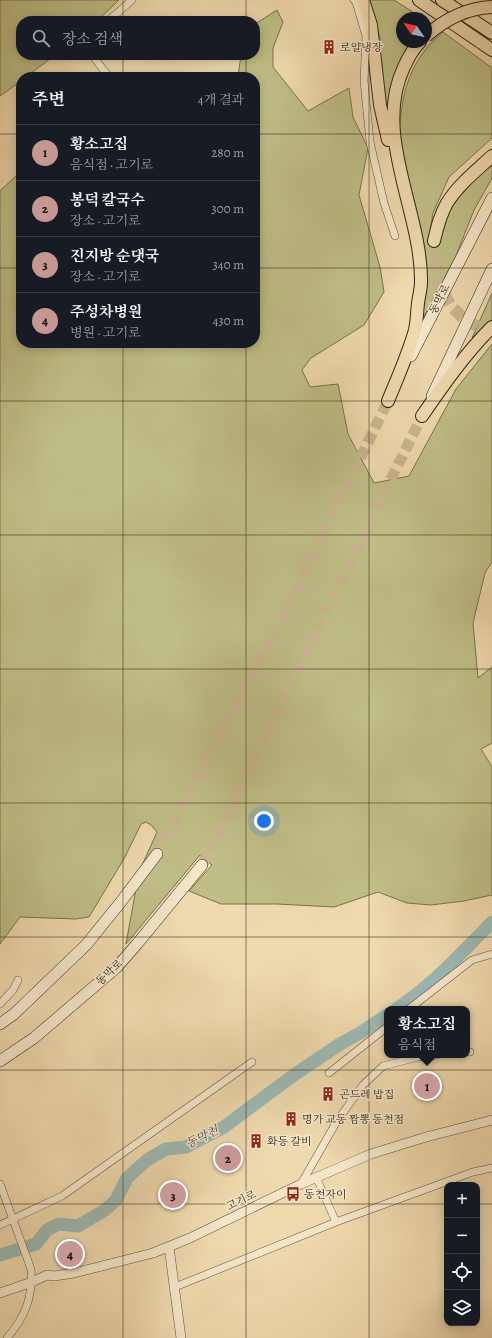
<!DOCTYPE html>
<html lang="ko">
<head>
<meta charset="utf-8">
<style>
	:root { --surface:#171b24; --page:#20242c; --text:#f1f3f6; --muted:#9ea1a6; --line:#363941; --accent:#c59692 }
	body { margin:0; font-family:Alegreya,"Noto Serif KR",serif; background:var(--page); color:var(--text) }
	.controls { position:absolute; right:12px; bottom:12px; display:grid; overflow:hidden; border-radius:8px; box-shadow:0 2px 10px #0003 }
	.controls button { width:36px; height:36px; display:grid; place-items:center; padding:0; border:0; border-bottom:1px solid var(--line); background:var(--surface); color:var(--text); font:20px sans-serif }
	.compass { position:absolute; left:396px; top:12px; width:36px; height:36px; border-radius:50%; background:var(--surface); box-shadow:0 2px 10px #0003; rotate:304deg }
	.you { position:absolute; left:264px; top:821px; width:14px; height:14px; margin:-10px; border:3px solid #fff; border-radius:50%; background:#1a73e8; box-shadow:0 0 0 6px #1a73e833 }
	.badge { display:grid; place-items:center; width:26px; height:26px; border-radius:50%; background:var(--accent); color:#111; font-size:13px; font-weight:700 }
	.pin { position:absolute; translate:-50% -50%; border:2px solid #fff; box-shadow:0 1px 4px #0006 }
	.popup { position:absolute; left:384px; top:1006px; width:86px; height:52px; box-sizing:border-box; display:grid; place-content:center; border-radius:8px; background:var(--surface); filter:drop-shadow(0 1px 3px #0005); font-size:13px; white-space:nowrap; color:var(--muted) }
	.popup b { font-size:15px; color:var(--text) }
	.popup::after { content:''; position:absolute; left:50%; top:100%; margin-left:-8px; border:8px solid transparent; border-top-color:var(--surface) }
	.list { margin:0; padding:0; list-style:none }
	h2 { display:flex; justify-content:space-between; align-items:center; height:52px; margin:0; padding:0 16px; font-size:17px }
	h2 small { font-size:13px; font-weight:400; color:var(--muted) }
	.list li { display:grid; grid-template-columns:26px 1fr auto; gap:12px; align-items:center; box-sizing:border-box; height:56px; padding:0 16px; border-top:1px solid var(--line) }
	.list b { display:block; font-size:15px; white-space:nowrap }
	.list p { margin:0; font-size:13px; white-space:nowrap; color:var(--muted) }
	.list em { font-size:13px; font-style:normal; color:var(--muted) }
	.icon { flex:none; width:22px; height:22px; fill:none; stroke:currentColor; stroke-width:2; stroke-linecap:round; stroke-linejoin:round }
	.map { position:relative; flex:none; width:492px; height:1338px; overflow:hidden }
	.search { position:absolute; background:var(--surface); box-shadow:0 2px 10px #0003; left:16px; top:16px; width:244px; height:44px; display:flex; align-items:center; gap:10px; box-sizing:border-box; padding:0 14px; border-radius:16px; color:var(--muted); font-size:15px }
	.panel { position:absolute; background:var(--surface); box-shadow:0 2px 10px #0003; left:16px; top:72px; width:244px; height:276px; border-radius:16px }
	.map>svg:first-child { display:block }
	.green { fill:#bfbe86; stroke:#777250 }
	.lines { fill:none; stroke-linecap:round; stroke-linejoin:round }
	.river { stroke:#9cb9b3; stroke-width:13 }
	.secondary-tunnel { stroke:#c9b590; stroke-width:11; stroke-dasharray:11 5.5; stroke-linecap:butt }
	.primary-tunnel { stroke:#c9b590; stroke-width:12; stroke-dasharray:12 6; stroke-linecap:butt }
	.minor-casing { stroke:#5f533e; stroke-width:8 }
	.tertiary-casing { stroke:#5f533e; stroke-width:10 }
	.secondary-casing { stroke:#2f2619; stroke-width:12 }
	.primary-casing { stroke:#2f2619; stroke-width:14 }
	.minor { stroke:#f5e6ca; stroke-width:7 }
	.tertiary { stroke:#f5e6ca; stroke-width:9 }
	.secondary { stroke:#f5e6ca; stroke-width:11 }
	.primary { stroke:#efd9ae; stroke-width:12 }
	.primary-bridge-casing { stroke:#2f2619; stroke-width:14; stroke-linecap:butt }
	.primary-bridge { stroke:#efd9ae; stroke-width:12 }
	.grid { fill:none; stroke:#2f2619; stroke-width:1; stroke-opacity:0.55 }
	.labels { text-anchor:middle; stroke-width:3; stroke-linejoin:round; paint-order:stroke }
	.poi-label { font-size:11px; fill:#2f2619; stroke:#f5e6ca; text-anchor:start }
	.street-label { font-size:11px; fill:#2f2619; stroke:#f5e6ca }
	.water-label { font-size:12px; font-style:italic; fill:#4a4b40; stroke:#f5e6ca }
</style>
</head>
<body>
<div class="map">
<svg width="492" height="1338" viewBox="0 0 492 1338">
	<rect width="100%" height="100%" fill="#efd9ae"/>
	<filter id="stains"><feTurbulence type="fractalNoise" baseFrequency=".005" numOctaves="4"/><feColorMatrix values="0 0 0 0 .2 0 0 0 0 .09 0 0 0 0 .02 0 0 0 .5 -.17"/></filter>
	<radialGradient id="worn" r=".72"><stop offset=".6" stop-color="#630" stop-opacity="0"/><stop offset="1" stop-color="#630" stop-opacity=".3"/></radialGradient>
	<!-- green -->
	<path class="green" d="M0,0H119L97,21H21V55H55L26,77H21V81L0,96Z
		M369,0H394L422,18H402V42H415L388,125L381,76L380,38Z
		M277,10L283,22L273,48V67L308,111L349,88L353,117L368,148L359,195L380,267L384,292L364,325L311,358L302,370L310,387L338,384L348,434L374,483L409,476L456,389L492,344V562L485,573L473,623L478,678L492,667V743L481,749L492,767V895L464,901L431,905L407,903L378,892L334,907L277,904H221L189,891L212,865L200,855L126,944L139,872L157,832L151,825L146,822L141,824L125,857L89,917L76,919L20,917L0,944V191L21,171V343H255V77H238L241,55H255V24Z
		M443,32L492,68V138L449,177L433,213L429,238L451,203L492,160V178L474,210L456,256L421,322L399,134C402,92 409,60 443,32Z
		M492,293V322L472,338Z"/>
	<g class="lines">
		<!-- river -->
		<path class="river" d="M396,1009C432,986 462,952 492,922
			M0,1255L36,1244L47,1230L59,1224L78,1226L105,1210L116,1200L127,1178L147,1160L166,1149L186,1147L224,1127L291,1077L340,1044L360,1033L387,1015"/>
		<!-- secondary-tunnel -->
		<path class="secondary-tunnel" d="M157,854L297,589L388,401
			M202,865L422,416"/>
		<!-- primary-tunnel -->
		<path class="primary-tunnel" d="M434,241L438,280L450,305L462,317L481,329L492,333"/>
		<defs>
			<path id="minor" d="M354,0L356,2L366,36L364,81L370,142L384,203L395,236
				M108,21L132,0
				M92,55L109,77
				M0,1004L13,990L18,980
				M409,1009L472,960L492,954
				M467,1052H470
				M329,1073L387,1027
				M316,1177L336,1222
				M0,1184L31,1269C33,1298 25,1317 7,1338
				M301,1184L337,1121L363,1085L383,1066L418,1057L437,1055
				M0,1225L62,1196L252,1062
				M175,1287L336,1222L473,1172L492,1168"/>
			<path id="tertiary" d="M169,1247L181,1338
				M0,1293L32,1282L47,1275L54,1276L74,1273L153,1253L190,1238L301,1184L371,1154L426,1137L492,1120"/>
			<path id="secondary" d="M411,356L492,198
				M432,396L492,269
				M0,1024L14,1014L86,945L120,903L157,854
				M0,1061L34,1038L117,967L137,944L202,865"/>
			<path id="primary" d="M363,0L371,25L380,105L388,140
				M419,0L492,50
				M442,0L492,33
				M434,241C437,228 440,215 447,203C458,185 477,170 492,156
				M388,401C397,379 409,352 415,330C417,321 417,312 418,303C419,296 421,289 421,282C422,212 372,134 404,67C408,58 413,49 420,42
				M422,416C444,384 465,354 492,327"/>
		</defs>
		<!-- minor casing -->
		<use href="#minor" class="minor-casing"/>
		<!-- tertiary casing -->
		<use href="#tertiary" class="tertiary-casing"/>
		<!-- secondary casing -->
		<use href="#secondary" class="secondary-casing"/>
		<!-- primary casing -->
		<use href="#primary" class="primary-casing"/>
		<!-- minor -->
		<use href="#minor" class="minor"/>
		<!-- tertiary -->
		<use href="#tertiary" class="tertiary"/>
		<!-- secondary -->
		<use href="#secondary" class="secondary"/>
		<!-- primary -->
		<use href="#primary" class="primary"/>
		<defs>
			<path id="primary-bridge" d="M426,36C444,20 467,8 492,7"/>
		</defs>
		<!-- primary-bridge casing -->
		<use href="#primary-bridge" class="primary-bridge-casing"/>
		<!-- primary-bridge -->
		<use href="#primary-bridge" class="primary-bridge"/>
	</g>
	<!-- grid -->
	<path class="grid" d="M123,0V21M246,0V21M369,0V1338M123,55V77M246,55V77M0,134H21M255,134H492M0,268H21M255,268H492M123,343V1338M246,343V1338M0,401H492M0,535H492M0,669H492M0,803H492M0,937H492M0,1070H492M0,1204H447M477,1204H492"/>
	<!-- icons -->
	<defs>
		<symbol id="building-bare" viewBox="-9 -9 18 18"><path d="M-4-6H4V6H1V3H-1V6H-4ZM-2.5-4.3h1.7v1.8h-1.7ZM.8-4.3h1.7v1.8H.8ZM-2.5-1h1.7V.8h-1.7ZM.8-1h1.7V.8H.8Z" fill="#8f2418" stroke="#f5e6ca" stroke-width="2.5" paint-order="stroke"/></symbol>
		<symbol id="bus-bare" viewBox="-9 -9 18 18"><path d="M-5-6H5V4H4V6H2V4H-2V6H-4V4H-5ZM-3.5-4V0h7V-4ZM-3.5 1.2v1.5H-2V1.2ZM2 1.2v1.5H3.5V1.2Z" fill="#8f2418" stroke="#f5e6ca" stroke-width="2.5" paint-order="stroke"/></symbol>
	</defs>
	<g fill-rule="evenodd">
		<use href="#building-bare" x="319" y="37" width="20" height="20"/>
		<use href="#building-bare" x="318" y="1084" width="20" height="20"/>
		<use href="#building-bare" x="281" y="1109" width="20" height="20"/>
		<use href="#building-bare" x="246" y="1131" width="20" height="20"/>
		<use href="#bus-bare" x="283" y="1184" width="20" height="20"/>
	</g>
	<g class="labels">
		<!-- poi labels -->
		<g class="poi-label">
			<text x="340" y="51">로얄냉장</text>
			<text x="339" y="1098">곤드레 밥집</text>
			<text x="302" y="1123">명가 교동 짬뽕 동천점</text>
			<text x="267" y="1145">화동 갈비</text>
			<text x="304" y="1198">동천자이</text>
		</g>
		<!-- street labels -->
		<g class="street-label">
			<text transform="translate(439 299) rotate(-63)" y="4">동막로</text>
			<text transform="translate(109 972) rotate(-43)" y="4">동막로</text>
			<text transform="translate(241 1200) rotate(-26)" y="4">고기로</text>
		</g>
		<!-- water labels -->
		<g class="water-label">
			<text transform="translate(202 1137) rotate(-26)" y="4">동막천</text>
		</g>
	</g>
	<rect width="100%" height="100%" filter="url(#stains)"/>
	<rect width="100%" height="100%" fill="url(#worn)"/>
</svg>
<div class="controls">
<button>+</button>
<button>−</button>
<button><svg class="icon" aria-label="locate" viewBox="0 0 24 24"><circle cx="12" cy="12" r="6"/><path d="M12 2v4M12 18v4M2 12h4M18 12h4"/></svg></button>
<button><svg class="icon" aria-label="layers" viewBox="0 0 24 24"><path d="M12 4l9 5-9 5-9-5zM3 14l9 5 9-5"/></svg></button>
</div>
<svg class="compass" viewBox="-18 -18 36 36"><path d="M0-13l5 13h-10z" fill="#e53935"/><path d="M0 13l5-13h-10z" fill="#9ea1a6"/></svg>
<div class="you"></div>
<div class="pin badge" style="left:427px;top:1086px">1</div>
<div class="popup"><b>황소고집</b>음식점</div>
<div class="pin badge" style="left:228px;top:1158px">2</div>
<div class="pin badge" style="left:173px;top:1195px">3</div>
<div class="pin badge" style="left:70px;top:1254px">4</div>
<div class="search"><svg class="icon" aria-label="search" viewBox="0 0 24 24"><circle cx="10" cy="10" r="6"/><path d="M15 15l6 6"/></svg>장소 검색</div>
<section class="panel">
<h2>주변<small>4개 결과</small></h2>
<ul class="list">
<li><span class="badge">1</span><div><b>황소고집</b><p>음식점 · 고기로</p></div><em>280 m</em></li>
<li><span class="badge">2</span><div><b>봉덕 칼국수</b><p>장소 · 고기로</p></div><em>300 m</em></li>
<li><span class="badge">3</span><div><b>진지방 순댓국</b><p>장소 · 고기로</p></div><em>340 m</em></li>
<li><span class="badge">4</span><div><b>주성차병원</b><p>병원 · 고기로</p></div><em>430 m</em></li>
</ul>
</section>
</div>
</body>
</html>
